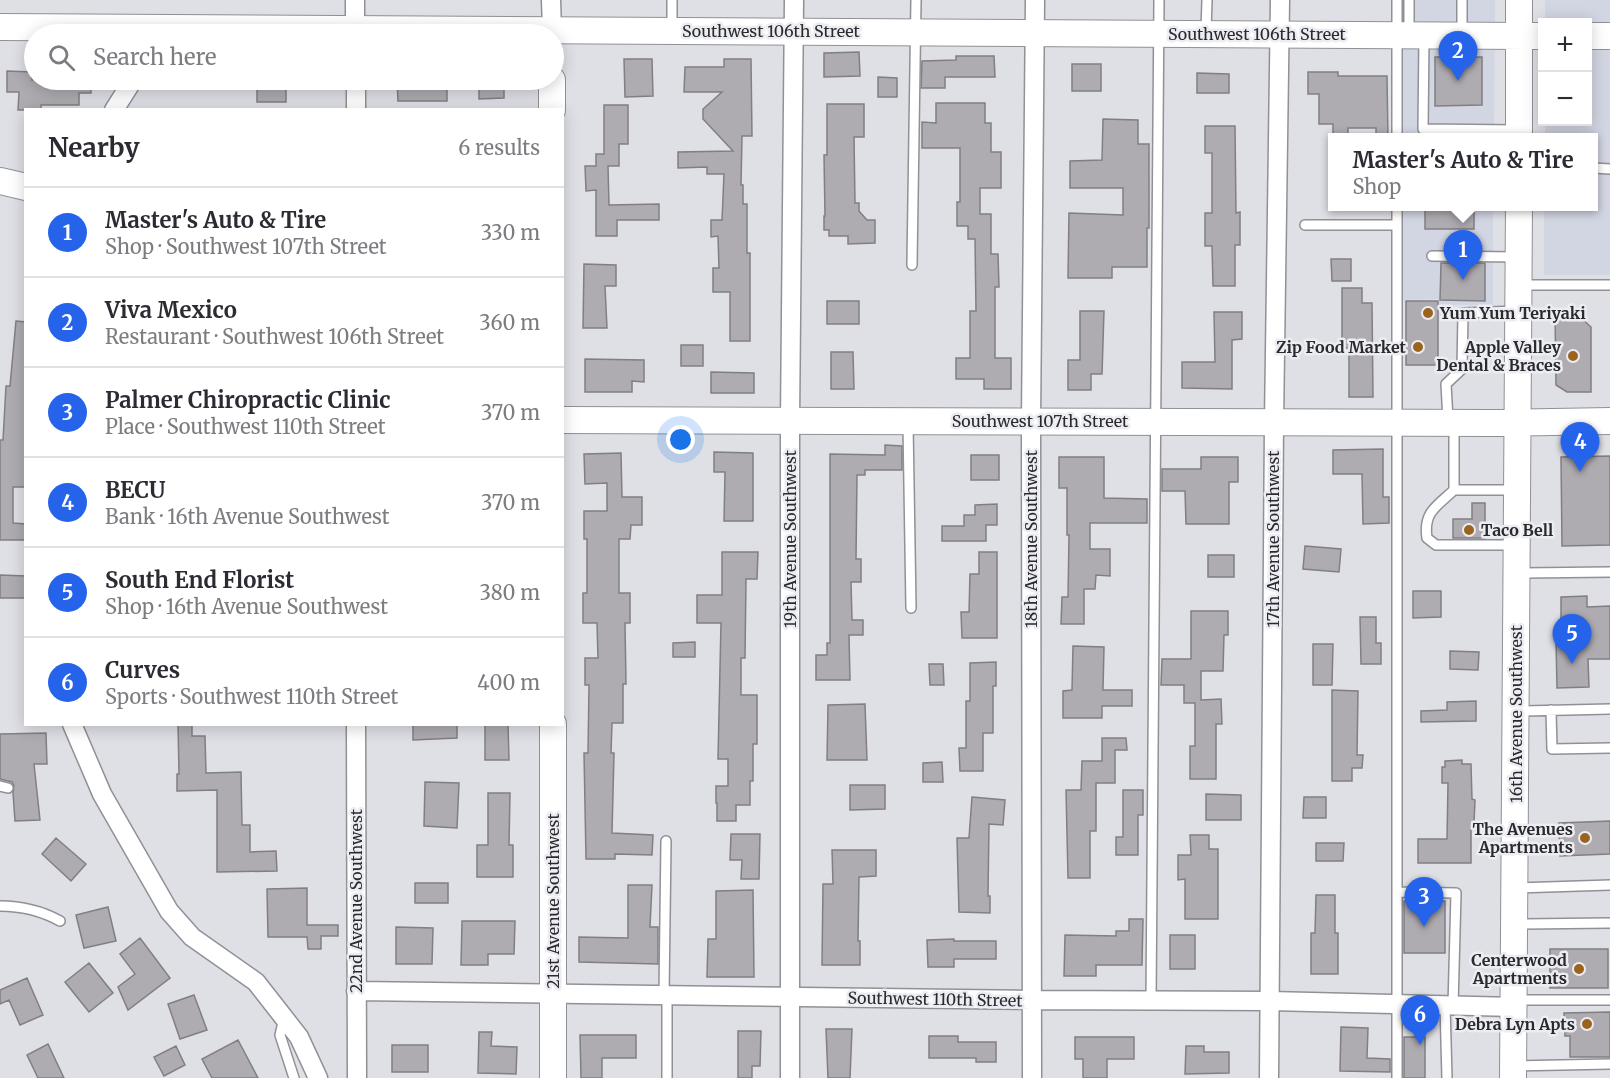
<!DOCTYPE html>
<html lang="en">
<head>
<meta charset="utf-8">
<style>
	:root { --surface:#fff; --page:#f7f7f7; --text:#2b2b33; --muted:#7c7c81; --line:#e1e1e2; --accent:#2563eb }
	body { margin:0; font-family:Merriweather,serif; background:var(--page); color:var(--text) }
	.controls { position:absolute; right:18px; top:18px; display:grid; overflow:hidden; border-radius:0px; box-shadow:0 3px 15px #0003 }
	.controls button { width:54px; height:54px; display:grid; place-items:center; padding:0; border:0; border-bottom:2px solid var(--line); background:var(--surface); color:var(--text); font:30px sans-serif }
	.you { position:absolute; left:681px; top:440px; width:21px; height:21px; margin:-15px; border:4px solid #fff; border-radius:50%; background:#1a73e8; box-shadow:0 0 0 9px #1a73e833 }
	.badge { display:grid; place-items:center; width:39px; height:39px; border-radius:50%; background:var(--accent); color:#fff; font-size:20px; font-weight:700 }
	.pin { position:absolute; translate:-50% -50px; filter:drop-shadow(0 2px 3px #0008) }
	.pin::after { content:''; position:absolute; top:32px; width:21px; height:18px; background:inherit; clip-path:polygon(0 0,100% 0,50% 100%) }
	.popup { position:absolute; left:1328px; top:133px; width:270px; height:78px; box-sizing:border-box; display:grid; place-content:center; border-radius:0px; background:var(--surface); filter:drop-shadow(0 2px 4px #0005); font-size:20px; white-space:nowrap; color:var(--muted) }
	.popup b { font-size:22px; color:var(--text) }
	.popup::after { content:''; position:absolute; left:50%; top:100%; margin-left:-12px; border:12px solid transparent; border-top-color:var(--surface) }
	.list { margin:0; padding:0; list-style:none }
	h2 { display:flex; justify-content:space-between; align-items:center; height:78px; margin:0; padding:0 24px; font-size:26px }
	h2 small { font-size:20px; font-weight:400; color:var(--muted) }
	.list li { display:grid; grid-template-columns:39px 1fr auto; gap:18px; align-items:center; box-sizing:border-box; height:90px; padding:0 24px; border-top:2px solid var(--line) }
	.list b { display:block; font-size:22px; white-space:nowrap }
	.list p { margin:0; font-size:20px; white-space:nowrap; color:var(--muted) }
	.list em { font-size:20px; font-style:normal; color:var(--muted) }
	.icon { flex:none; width:33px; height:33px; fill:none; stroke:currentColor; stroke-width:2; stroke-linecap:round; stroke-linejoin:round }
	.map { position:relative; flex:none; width:1610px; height:1078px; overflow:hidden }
	.search { position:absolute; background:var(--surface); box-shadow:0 3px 15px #0003; left:24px; top:24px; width:540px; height:66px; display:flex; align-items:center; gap:15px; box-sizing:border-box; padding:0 21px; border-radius:33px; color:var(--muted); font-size:22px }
	.panel { position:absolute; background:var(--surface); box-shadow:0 3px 15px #0003; left:24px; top:108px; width:540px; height:618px; border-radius:0px }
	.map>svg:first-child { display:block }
	.built { fill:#d2d5e2 }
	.building { fill:#aeabb1; stroke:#817f84; stroke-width:1.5 }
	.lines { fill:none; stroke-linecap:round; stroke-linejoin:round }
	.lane-casing { stroke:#909196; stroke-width:12 }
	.street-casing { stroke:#909196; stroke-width:21 }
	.secondary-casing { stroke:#909196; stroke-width:28 }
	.lane { stroke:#fff; stroke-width:9 }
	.street { stroke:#fff; stroke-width:18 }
	.secondary { stroke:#fff; stroke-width:26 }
	.poi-dot { fill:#9a641e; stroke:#ecedf3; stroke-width:2 }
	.labels { text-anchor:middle; stroke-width:5; stroke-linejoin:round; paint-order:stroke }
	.street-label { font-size:16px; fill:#2a2a2c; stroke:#ecedf3 }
	.poi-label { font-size:16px; font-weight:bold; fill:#2a2a2c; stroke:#ecedf3; text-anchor:end }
</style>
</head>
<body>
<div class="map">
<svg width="1610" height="1078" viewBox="0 0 1610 1078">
	<rect width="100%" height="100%" fill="#dfe0e6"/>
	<!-- built -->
	<path class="built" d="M1402,0H1495L1494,137L1401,138Z
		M1545,0H1610V275H1544V207L1594,206V138L1545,137V122H1588V22H1545Z
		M1401,207H1493V305H1439V299L1401,300Z"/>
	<!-- building -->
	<path class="building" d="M859,52L860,76L824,77V53Z
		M956,56H994L995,77H945V88H921L922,61L956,60Z
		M1435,57H1482V105L1435,106Z
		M624,59H652L653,96L625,97Z
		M724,59H751L752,136H742L741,185H743V204H747V253H750V341H730V292H713V268H719L718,236L711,237V220H722L724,174H707V167L678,168V152L733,151L703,119V109L722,92H684L685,67H724Z
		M1072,64H1101V91H1072Z
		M7,71L32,72V80H91V93H79V105H41V110H18L19,92H7Z
		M1308,72H1338V76H1387L1388,138H1376V128H1348V135H1333V124H1319V94H1308Z
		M1197,73L1229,74V93H1197Z
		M878,77L897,78V97H878Z
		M397,80H447V101H398Z
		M479,80H504V98L479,99Z
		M257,86H286V102H257Z
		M936,103H985V123H991V152H1001V188H980V214H991V254H998L999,287H995V358H1011V389H984V379H956V358H970V311H976L975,239H968V226H957V202H960V148H922V122L936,123Z
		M827,104H864V137H854L855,203H859V211L867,220H875V243L848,244V236H829V230H824V216H825L824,155H827Z
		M604,105H628V144H619V166H608L609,205L659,204V220H617V236H596V190L586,191L585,166H596V154H604Z
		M1103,119L1138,120V144H1149V228H1147V267H1112V278H1068L1069,213L1123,215V188H1070V161L1102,160Z
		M1205,126H1235L1236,213L1240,212V245H1235V286H1213L1212,246H1205V213H1212V153H1205Z
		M1425,207H1474V229H1425Z
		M1331,259H1351V281H1332Z
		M1441,263H1485V301L1440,300Z
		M584,264L616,265V286H605L607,328H583Z
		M1342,288H1362V303H1372L1373,397H1349V348H1342Z
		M827,301H859V324H827Z
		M1406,301H1438V365H1406Z
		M1080,311H1104L1102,374H1091V390H1068V360H1080Z
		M1214,312H1242V339L1232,340V389L1182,388V362H1215Z
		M1555,314H1577L1591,327V392H1567L1556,385Z
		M16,321L26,322V487H13V523L26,524V540H0V440H3L6,386H10Z
		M681,345H703V366H681Z
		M831,352H853L854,389H831Z
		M585,359L644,360V382L632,381V392H585Z
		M711,372L754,373V393H711Z
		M885,445L902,446V470H865V475H857L856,559H861V582H851L852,620H863V635H849L850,680H816V655H827V643H830V454L885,455Z
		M1383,449V497H1389V523L1363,524L1362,474H1333V450Z
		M714,452L753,453V521H724L725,472H714Z
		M621,453L622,497H642V525H631L630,539H619V593H630V623H625L626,684H623V723H612L611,753H614L612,833L653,835L652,855L615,854V859H586L584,753H588L589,685H585V658H598L597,623H583V593H587V539H584V511H607V483L585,484L584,454Z
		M971,455H999V480H971Z
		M1610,456V545L1562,546L1561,457Z
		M1059,457H1104V498L1147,499V523H1090V549H1110V576L1096,575L1095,589H1084V624H1061L1062,597H1068L1069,535H1067V488H1059Z
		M1201,457H1238V482H1229V524H1186L1185,491H1162V469H1201Z
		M1472,503H1485V538H1453V519H1472Z
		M997,504V525H986V541H942V526H964V515H975V505Z
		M1305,546L1341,549L1339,572L1303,569Z
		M722,552H758L757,579H746L745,658H741V695H757V744H753V781H750V805H736V821H717V803H716V786H728V759H718L721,623H697V595H722Z
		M979,552H997V638H962L961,612H969L970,574H979Z
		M1208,555H1234V577H1208Z
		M0,575L26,576V598H0Z
		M1413,591H1441V617L1413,618Z
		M1587,596V607L1610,606V659H1588L1589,687L1557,688L1556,641H1561V597Z
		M1191,611H1228V635H1224L1223,671H1201V700L1221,699L1222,724H1216V779H1190V746H1195V703H1184V685H1161L1162,659H1191Z
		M1360,617H1376V643H1381V664H1361Z
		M695,642V657H673V643Z
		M1313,644H1333L1332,685H1313Z
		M1073,646L1104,647L1103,690H1132V706H1102V718H1063V691L1072,690Z
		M1450,651L1479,652L1478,670L1450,669Z
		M996,662V686H993V733H983V771H960L959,748H966V701H970V663Z
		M929,664H943L944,685H930Z
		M1332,690L1358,691L1357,755H1363L1362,768H1352V781H1332Z
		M1476,701V721L1421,722V711L1447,710V702Z
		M865,704L867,760H827L828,705Z
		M178,724H192V736H205L206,773L241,772L242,825H250V852L276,851L277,871L217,872V790L177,791V774H179Z
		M413,724H457V738L413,740Z
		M485,724H508L509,760H485Z
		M46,733L47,764H34L40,820L15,821L13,793L14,786L12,782L0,779V734Z
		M1102,738H1126L1127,750H1115V783H1096V831H1090V878H1068L1066,790H1081L1082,761H1102Z
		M1462,760V764H1471L1472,799L1475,800L1474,823H1471V863H1418V839H1447L1448,783H1442V767H1445V761Z
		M942,762L943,782H923V763Z
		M425,782L459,783L457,828L424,826Z
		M850,785H885V809L850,810Z
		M1123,790H1143V815H1138V855H1116V837H1123Z
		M488,793H510L509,845H513V877H477V845H488Z
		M1206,794L1241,795V820H1206Z
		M972,797L1005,800L1003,825L989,824L988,896H990V913L959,912L957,838H969Z
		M1304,797H1326V818H1303Z
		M1610,821V854L1560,856L1559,823Z
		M731,834H760L759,879H741L742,860H730Z
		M1190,835H1209V849H1218V919H1185V879L1178,880V855H1191Z
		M56,838L86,864L71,881L42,854Z
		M1316,843H1344L1343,861H1316Z
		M832,850H876V876L859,877L858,941H860V965H822L823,884H833Z
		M415,883H448V903H415Z
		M628,885H652L650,927H658V964L579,962V937L628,938Z
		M307,888V925H338V936H321V949H308L307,937H268L267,889Z
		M753,890L754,977H707L708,939H716V891Z
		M1316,895H1335V933H1338V974H1311V933H1315Z
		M1404,901H1445V953H1404Z
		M108,907L116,941L84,948L76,915Z
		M1129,919H1143L1142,965H1096V976H1064L1065,935L1116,936V931H1129Z
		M462,921H515L514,954H488V965H461Z
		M396,927L433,928L432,964H396Z
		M1170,935H1195V969H1170Z
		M140,938L170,978L128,1010L118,987L135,974L120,954Z
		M954,939V941H996V959H954V967H928L927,940Z
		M1550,949H1608V988H1550Z
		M89,963L113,993L89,1012L65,982Z
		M27,978L43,1015L20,1025L9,1000L0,1004V990Z
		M194,995L207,1030L180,1039L168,1004Z
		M1610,1012V1057H1570V1036H1565L1564,1013Z
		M1341,1027L1368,1028L1367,1058L1390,1059V1072L1340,1071Z
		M826,1029H852L850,1078H828Z
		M738,1031H761L760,1066H752V1078H738Z
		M479,1032H492L491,1046L517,1047L516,1074L478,1073Z
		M580,1035H636V1058H602V1078H581Z
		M929,1036H958V1042H996V1062H976V1058H929Z
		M1075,1037H1134V1059H1107V1078H1083V1059H1075Z
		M1404,1037H1425V1078H1404Z
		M238,1040L258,1078H212L202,1059Z
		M48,1044L64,1078H38L27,1055Z
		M392,1045H428V1072H392Z
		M176,1046L185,1065L164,1076L154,1057Z
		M1186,1046H1204V1052H1229V1073L1185,1074Z"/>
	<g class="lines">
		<defs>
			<path id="lane" d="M1409,0V34
				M1462,0V34
				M672,28V0
				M1206,31L1207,0
				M1424,37L1423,129L1516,130
				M1397,138V0
				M1594,168L1610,169
				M1305,225H1397
				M1432,256L1516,257
				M912,265L916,0
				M1519,285H1610
				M1448,420L1446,384L1462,369L1463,313L1518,311
				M908,424L911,608
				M1454,425V490H1517
				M1454,490C1437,506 1423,512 1427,538L1436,545H1516
				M1519,573L1610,572
				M1551,710L1552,749L1610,748
				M1519,711L1610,709
				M0,786L8,788
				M1515,888L1610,885
				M1397,892L1456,893L1453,1006
				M0,906C22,906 40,910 60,921
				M1515,924L1610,923
				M664,995L666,841
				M1515,1000H1610
				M1151,1001L1159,0
				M1445,1005L1447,1078
				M284,1018L280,1035L294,1078
				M1516,1066L1610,1064
				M667,1078V995
				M1397,1078V206"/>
			<path id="street" d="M551,0L552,30
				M355,34V0
				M356,80V110
				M114,110L133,80
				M72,724L102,794L169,911L192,937L256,982L299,1037L318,1078
				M356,724L357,1078
				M356,991L1032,1000L1270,1001L1515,1007
				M790,1078V421L794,0
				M1032,1078L1031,421L1035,0
				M1269,1078L1274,422L1280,0"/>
			<path id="secondary" d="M1519,0V138
				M0,27L1542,36
				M1588,36H1610
				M552,80V110
				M0,181L26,187
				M562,420L1489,423L1610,421
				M553,724V1078
				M1513,1078L1519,206"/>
		</defs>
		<!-- lane casing -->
		<use href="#lane" class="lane-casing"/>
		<!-- street casing -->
		<use href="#street" class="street-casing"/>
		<!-- secondary casing -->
		<use href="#secondary" class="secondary-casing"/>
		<!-- lane -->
		<use href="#lane" class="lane"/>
		<!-- street -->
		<use href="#street" class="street"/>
		<!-- secondary -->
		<use href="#secondary" class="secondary"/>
	</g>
	<!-- markers -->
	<g class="poi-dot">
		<circle cx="1428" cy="313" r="6"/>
		<circle cx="1418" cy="347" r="6"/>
		<circle cx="1573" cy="356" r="6"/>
		<circle cx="1469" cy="530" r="6"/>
		<circle cx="1585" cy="838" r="6"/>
		<circle cx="1579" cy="969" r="6"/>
		<circle cx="1587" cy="1024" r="6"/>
	</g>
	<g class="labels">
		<!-- street labels -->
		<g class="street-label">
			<text x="771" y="37">Southwest 106th Street</text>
			<text x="1257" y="40">Southwest 106th Street</text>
			<text x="1040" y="427">Southwest 107th Street</text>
			<text transform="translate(790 539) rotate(-90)" y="6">19th Avenue Southwest</text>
			<text transform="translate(1031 539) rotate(-90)" y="6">18th Avenue Southwest</text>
			<text transform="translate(1273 539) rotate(-90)" y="6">17th Avenue Southwest</text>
			<text transform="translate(1516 714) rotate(-90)" y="6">16th Avenue Southwest</text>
			<text transform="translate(356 901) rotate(-90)" y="6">22nd Avenue Southwest</text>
			<text transform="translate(553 901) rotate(-90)" y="6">21st Avenue Southwest</text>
			<text transform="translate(935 999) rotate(1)" y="6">Southwest 110th Street</text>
		</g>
		<!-- poi labels -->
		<g class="poi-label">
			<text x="1440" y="319" text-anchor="start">Yum Yum Teriyaki</text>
			<text x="1406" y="353">Zip Food Market</text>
			<text x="1561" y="353">Apple Valley<tspan x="1561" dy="18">Dental &amp; Braces</tspan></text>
			<text x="1481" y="536" text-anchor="start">Taco Bell</text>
			<text x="1573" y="835">The Avenues<tspan x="1573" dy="18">Apartments</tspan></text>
			<text x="1567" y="966">Centerwood<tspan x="1567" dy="18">Apartments</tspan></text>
			<text x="1575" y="1030">Debra Lyn Apts</text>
		</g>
	</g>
</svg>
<div class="controls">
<button>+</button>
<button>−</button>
</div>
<div class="you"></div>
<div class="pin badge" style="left:1463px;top:280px">1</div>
<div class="popup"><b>Master's Auto &amp; Tire</b>Shop</div>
<div class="pin badge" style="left:1458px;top:81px">2</div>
<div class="pin badge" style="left:1424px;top:927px">3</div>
<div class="pin badge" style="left:1580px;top:472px">4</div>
<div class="pin badge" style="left:1572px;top:664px">5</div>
<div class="pin badge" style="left:1420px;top:1045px">6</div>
<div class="search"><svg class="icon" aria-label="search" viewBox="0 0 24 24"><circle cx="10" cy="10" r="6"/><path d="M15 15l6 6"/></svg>Search here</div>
<section class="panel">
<h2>Nearby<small>6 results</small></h2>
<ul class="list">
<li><span class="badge">1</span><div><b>Master's Auto &amp; Tire</b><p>Shop · Southwest 107th Street</p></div><em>330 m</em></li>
<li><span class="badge">2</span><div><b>Viva Mexico</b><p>Restaurant · Southwest 106th Street</p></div><em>360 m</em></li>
<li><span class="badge">3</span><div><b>Palmer Chiropractic Clinic</b><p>Place · Southwest 110th Street</p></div><em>370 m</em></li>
<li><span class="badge">4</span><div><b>BECU</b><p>Bank · 16th Avenue Southwest</p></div><em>370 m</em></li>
<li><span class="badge">5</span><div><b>South End Florist</b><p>Shop · 16th Avenue Southwest</p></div><em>380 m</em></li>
<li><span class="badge">6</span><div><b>Curves</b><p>Sports · Southwest 110th Street</p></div><em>400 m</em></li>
</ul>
</section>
</div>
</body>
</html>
